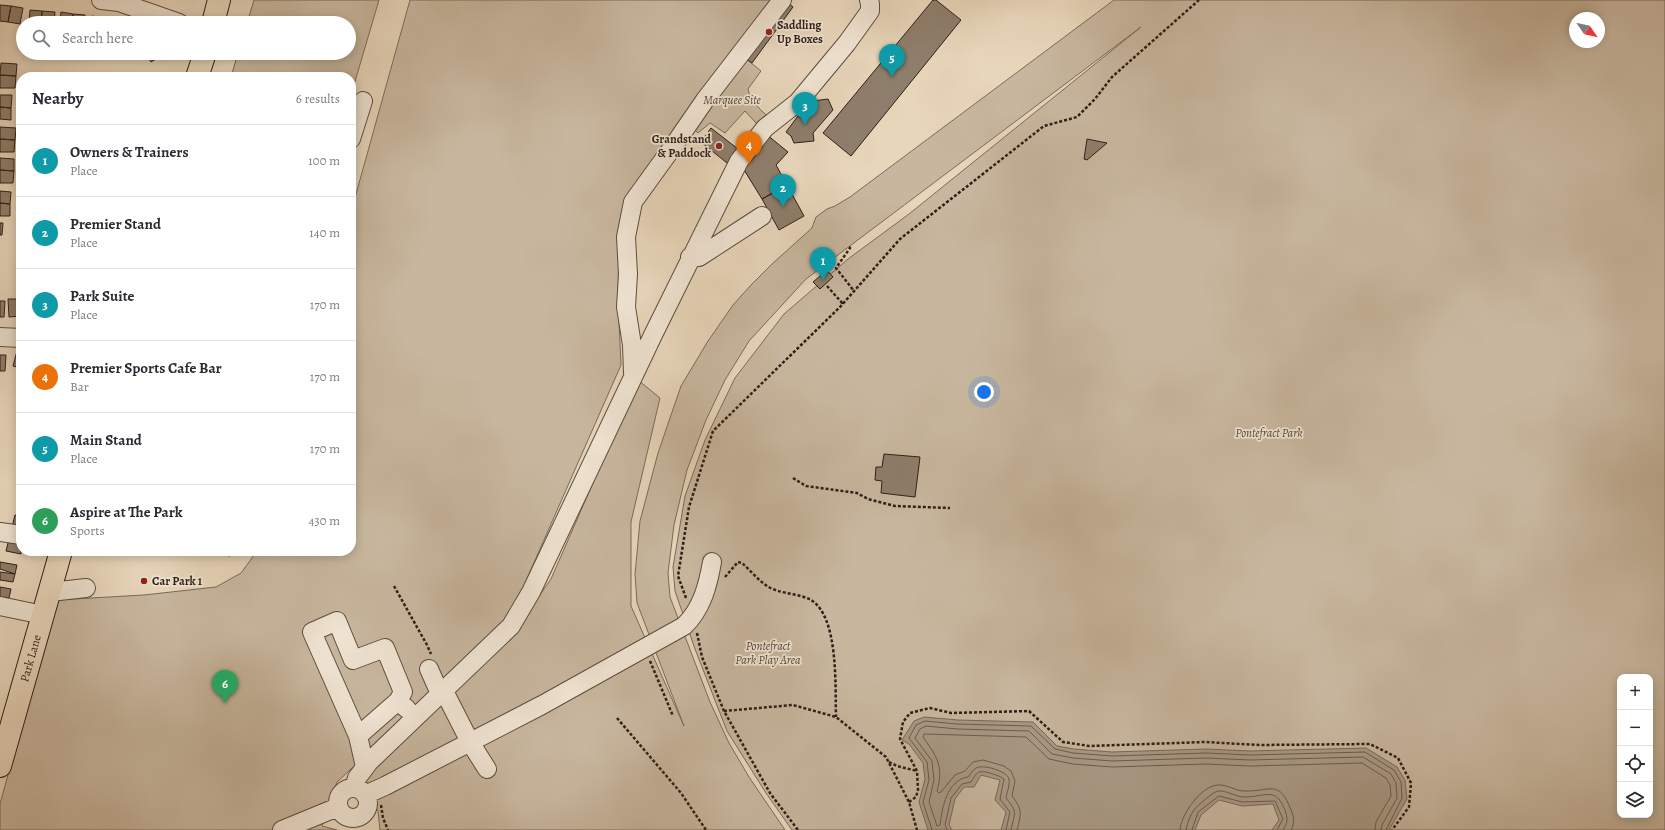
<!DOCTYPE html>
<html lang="en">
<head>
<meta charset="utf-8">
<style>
	:root { --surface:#fff; --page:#f7f7f7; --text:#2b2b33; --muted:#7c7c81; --line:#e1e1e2; --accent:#7c3aed }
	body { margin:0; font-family:Alegreya,serif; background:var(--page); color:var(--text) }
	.controls { position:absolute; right:12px; bottom:12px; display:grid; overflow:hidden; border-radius:8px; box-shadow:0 2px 10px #0003 }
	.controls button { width:36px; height:36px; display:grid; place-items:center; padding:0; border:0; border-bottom:1px solid var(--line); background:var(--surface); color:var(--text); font:20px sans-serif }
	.compass { position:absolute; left:1569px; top:12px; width:36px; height:36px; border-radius:50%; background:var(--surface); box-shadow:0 2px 10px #0003; rotate:124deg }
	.you { position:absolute; left:984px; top:392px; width:14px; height:14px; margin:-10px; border:3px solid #fff; border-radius:50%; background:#1a73e8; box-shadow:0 0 0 6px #1a73e833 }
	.badge { display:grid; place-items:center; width:26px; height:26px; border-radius:50%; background:var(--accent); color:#fff; font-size:13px; font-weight:700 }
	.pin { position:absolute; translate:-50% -33px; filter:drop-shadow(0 1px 2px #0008) }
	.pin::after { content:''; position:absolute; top:21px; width:14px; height:12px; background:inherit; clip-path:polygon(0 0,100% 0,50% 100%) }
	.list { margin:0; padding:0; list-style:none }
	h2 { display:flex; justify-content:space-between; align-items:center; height:52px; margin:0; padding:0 16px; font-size:17px }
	h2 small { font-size:13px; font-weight:400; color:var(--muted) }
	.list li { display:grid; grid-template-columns:26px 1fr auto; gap:12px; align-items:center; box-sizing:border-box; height:72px; padding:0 16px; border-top:1px solid var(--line) }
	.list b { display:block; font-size:15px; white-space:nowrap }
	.list p { margin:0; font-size:13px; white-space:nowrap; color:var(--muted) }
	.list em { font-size:13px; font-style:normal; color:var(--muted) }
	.icon { flex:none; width:22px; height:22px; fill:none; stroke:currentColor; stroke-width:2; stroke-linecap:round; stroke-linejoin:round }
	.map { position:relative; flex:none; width:1665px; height:830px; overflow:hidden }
	.search { position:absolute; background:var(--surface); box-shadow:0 2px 10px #0003; left:16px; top:16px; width:340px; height:44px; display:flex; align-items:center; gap:10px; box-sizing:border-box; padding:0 14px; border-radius:22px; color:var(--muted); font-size:15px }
	.panel { position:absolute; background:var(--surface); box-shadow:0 2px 10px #0003; left:16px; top:72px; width:340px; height:484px; border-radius:16px }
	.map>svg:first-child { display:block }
	.green { fill:#c8b79f; stroke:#7a6b5b; fill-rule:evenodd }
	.water { fill:#a89883; stroke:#776858 }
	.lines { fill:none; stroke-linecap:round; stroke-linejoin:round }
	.shore { stroke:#6a5c4d; stroke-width:1 }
	.building { fill:#8e7e6c; stroke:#2d1f17 }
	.minor-casing { stroke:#5c4d40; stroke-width:20 }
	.major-casing { stroke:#2d1f17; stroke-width:24 }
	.path { stroke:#2d1f17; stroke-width:2.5; stroke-dasharray:3 2; stroke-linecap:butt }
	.minor { stroke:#f0e4d3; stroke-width:18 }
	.major { stroke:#e8d6bb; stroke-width:22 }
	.poi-dot { fill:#8f2418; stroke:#f0e4d3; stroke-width:1.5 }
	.labels { text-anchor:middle; stroke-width:3.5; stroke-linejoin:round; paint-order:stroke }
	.poi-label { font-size:12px; font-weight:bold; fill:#2d1f17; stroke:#f0e4d3; text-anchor:start }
	.park-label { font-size:12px; font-style:italic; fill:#544539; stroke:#f0e4d3 }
	.street-label { font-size:12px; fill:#2d1f17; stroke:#f0e4d3 }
</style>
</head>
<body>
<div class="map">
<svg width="1665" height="830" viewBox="0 0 1665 830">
	<rect width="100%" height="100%" fill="#e8d6bb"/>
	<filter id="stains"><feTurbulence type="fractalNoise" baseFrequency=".005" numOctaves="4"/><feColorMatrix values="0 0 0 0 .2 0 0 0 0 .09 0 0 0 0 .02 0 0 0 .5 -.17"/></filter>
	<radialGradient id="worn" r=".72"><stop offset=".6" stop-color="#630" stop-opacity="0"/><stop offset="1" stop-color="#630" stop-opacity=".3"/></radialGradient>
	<!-- green -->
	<path class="green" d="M254,0H379L351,95V77H231L238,53H349V23H247Z
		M410,0H773L635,184L619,229L618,300L621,365L507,624L337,782L322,826L337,830H0V804L56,600L144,595L216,587L241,573L257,551H351V212Z
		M1114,0H1665V830H792L766,793L727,731L695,649L675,591L673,567L685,496L705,440L735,378L784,314L848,259L909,214L1141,27L806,279L749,341L725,380L706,420L687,470L674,525L668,573L670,597L710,702L729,743L749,777L785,830H380L378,811L363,782L369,772L525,616L551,579L638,380L660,398L631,522V606L684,726L637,603L635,574L640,521L658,453L681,386L708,341L733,305L751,285L772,264L812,228L816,217L827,209L835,206L850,197ZM1575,18H1599V42H1575ZM1620,677H1650V815H1620Z
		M744,57L761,71L748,89C750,100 758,107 766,115L756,123L745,111L725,133L710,123L698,133L694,129Z"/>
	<!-- water -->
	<path class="water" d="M924,717L958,720L1033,722L1057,746L1074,749L1112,752L1206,749L1250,751L1366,748L1397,767L1405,780L1407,799L1389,830H1272L1279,820L1273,804L1242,806L1219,800L1201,815L1195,830H1001L1006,812L995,800L1000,780L981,775L974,787H964L955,799L949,825L952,830H928L919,802L925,779L923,763L909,744L902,740L914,721Z"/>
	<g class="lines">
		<!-- shore -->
		<path class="shore" d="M932,830L923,802L929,780L927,762L909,738L916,725L925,721L957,724L1031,726L1055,749L1073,753L1112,756L1206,753L1250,755L1365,752L1394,770L1401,782L1402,798L1386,830
			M947,830L945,825L951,798L962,784L971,782C973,779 976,773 979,772C983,770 1001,776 1004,779L1000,799L1010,812L1006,830
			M1011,830C1015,811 1018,813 1006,798C1007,792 1010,785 1009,779C1007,771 983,764 976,768C972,770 971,774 968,777C947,780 942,808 940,825L937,826L929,802L934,780L932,761L915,738L920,729L926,726L957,729L1029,731L1052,754L1073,758L1112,761L1206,758L1250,760L1363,757L1391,774L1396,783L1397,798L1382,825L1381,830
			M1017,830C1021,814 1023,810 1012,796L1015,781L1011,771L1004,766L983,760L973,762L965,771L955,775L941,792L939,793L937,791C944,766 937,757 923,737L924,734L1026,737L1049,759L1073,764L1112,767L1206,764L1250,766L1362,763L1386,778L1390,785L1391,796L1376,822L1375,830
			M1180,830C1181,814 1201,787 1217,785C1227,784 1235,791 1244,791C1270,792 1279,778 1291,810C1294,817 1295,823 1291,830
			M1186,830C1187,824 1190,815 1194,810C1197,806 1213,792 1218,791C1226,790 1236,797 1244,797C1266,797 1275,786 1285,810C1288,819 1288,822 1283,830
			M1192,830L1198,812L1219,796L1242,802L1275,801L1283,819L1277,830"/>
	</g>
	<!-- building -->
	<path class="building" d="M785,0L793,7L752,63L744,57Z
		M933,0H936L961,20L851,156L823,133Z
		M0,5L11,6L8,22L0,21Z
		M11,6L23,8L20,24L8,22Z
		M30,10L42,11L41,23H29Z
		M42,11L55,12L54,23H41Z
		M61,12L73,14L72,23H60Z
		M73,14L85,15V23H72Z
		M92,16L108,19L107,23H90Z
		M145,53H163L164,54L151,62Z
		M1,63L17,64L16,76L0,75Z
		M0,75L16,76L15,88H0Z
		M0,95H12L11,108L0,107Z
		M828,99L833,110L813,133L814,141L794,143L791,136L786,132L798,116L803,119L809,111L805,102Z
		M0,107L11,108V120L0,119Z
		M0,127L16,128L15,140L0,139Z
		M711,128L738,149L727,163L701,142Z
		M766,134L788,152L776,165L787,185L762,199L741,165Z
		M0,139L15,140L14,152H0Z
		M1087,139L1107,143L1087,160L1084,159Z
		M0,158L14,159V171L0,170Z
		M0,170L14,171L13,183H0Z
		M787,185L804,216L779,230L762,199Z
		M0,191L11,192L10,204L0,203Z
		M0,203L10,204V216H0Z
		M0,223H3L2,235H0Z
		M827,270L833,277L820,289L813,282Z
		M8,299H21V316L9,317Z
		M0,301H5L4,317H0Z
		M17,351L21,352V368L13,366Z
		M0,355H6L5,371H0Z
		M884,454L920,457L915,497L881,493L882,481L875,480L876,467H882Z
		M15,515L21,516V529L12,527Z
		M9,539L21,541V554L6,551Z
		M210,551H232L230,556Z
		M0,562L17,565L15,574L0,569Z
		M0,572L15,574L13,582L0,580Z
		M0,587L11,589L9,598L5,597L4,604L0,603Z"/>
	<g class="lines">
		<defs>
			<path id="minor" d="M101,0L119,2L179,23
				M351,139L363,101
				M690,257H699L762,216
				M0,337L21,338
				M633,373L632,345L626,307L628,274L626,237L633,202L672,148L705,100L782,0
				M0,532L21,535
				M50,592L86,588
				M0,606L43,615
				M429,669L440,694
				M444,691L470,742L487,769
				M358,736L312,632L337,621L353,660L385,648L403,692L398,701
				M365,767L358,736L398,701L407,709
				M354,788L357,778L369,762L511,626L531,592L653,335L739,161L765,128L798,102L847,43L870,11V4L869,0
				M338 803a15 15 0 1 1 30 0a15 15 0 1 1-30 0Z
				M365,795L385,786L542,705L684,626C702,609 708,585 712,562
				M282,830L338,807"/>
			<g id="major">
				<path d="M213,23L219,0"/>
				<path d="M197,77L205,53"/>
				<path id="s1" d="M0,766L61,551"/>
			</g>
		</defs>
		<!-- minor casing -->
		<use href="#minor" class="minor-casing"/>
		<!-- major casing -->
		<use href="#major" class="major-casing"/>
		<!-- path -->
		<path class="path" d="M849,247L850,248L836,268L854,291
			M827,286L843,304
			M793,478L806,486L857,493L868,499L895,506L950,508
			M725,577L738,562L742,563C750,570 758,580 767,586C779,594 798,593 811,600C839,617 835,687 836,717
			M394,586L427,645L431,654
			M686,598L678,576L689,507L713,431L840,307L900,239L1044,126L1077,117L1095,99L1112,77L1199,0
			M697,633L702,657L724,711L770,793L798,830
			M650,661L673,716
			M724,711L793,705L836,717L886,757L909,802L917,830
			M617,718L681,793L706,830
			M889,762L897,766L917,771
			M909,802L916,797L918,790L917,771L900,739L903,722L910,713L930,708L951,713L1029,711L1063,742L1089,746L1205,742L1259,745L1370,744L1398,758L1411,783L1409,807L1392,830
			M381,805L383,818L388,830"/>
		<!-- minor -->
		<use href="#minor" class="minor"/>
		<!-- major -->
		<use href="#major" class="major"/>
	</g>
	<!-- markers -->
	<g class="poi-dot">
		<circle cx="769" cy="32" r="4"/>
		<circle cx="719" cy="146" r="4"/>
		<circle cx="144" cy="581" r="4"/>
	</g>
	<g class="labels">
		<!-- poi labels -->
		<g class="poi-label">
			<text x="777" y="29">Saddling<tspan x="777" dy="14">Up Boxes</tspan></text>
			<text x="711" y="143" text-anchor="end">Grandstand<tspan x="711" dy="14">&amp; Paddock</tspan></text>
			<text x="152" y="585">Car Park 1</text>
		</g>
		<!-- park labels -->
		<g class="park-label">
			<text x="732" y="104">Marquee Site</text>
			<text x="1269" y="437">Pontefract Park</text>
			<text x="768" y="650">Pontefract<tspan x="768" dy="14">Park Play Area</tspan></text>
		</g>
		<!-- street labels -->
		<g class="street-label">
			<text dy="4" stroke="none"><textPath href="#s1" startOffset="112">Park Lane</textPath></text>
		</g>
	</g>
	<rect width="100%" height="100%" filter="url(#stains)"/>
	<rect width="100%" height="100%" fill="url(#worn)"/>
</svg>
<div class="controls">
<button>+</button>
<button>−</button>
<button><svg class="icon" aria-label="locate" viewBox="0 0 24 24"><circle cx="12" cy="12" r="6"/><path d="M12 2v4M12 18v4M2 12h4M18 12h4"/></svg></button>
<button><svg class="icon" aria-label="layers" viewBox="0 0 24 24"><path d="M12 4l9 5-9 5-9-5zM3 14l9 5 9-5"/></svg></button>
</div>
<svg class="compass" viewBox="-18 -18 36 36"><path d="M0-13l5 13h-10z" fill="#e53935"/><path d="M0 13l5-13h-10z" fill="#7c7c81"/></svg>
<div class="you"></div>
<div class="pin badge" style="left:823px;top:280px;background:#0f9aa8">1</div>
<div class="pin badge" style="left:783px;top:207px;background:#0f9aa8">2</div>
<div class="pin badge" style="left:805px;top:125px;background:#0f9aa8">3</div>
<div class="pin badge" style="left:749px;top:164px;background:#e8710a">4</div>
<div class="pin badge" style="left:892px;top:77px;background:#0f9aa8">5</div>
<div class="pin badge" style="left:225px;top:703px;background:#2e9e5b">6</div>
<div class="search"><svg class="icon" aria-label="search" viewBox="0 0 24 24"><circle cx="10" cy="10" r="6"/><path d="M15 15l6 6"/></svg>Search here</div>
<section class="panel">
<h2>Nearby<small>6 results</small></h2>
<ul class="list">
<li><span class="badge" style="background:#0f9aa8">1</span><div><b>Owners &amp; Trainers</b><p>Place</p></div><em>100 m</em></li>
<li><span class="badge" style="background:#0f9aa8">2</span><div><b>Premier Stand</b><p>Place</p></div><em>140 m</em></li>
<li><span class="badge" style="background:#0f9aa8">3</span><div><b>Park Suite</b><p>Place</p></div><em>170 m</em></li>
<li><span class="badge" style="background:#e8710a">4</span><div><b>Premier Sports Cafe Bar</b><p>Bar</p></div><em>170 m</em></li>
<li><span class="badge" style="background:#0f9aa8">5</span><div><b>Main Stand</b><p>Place</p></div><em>170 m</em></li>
<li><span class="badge" style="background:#2e9e5b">6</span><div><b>Aspire at The Park</b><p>Sports</p></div><em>430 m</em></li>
</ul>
</section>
</div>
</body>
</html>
